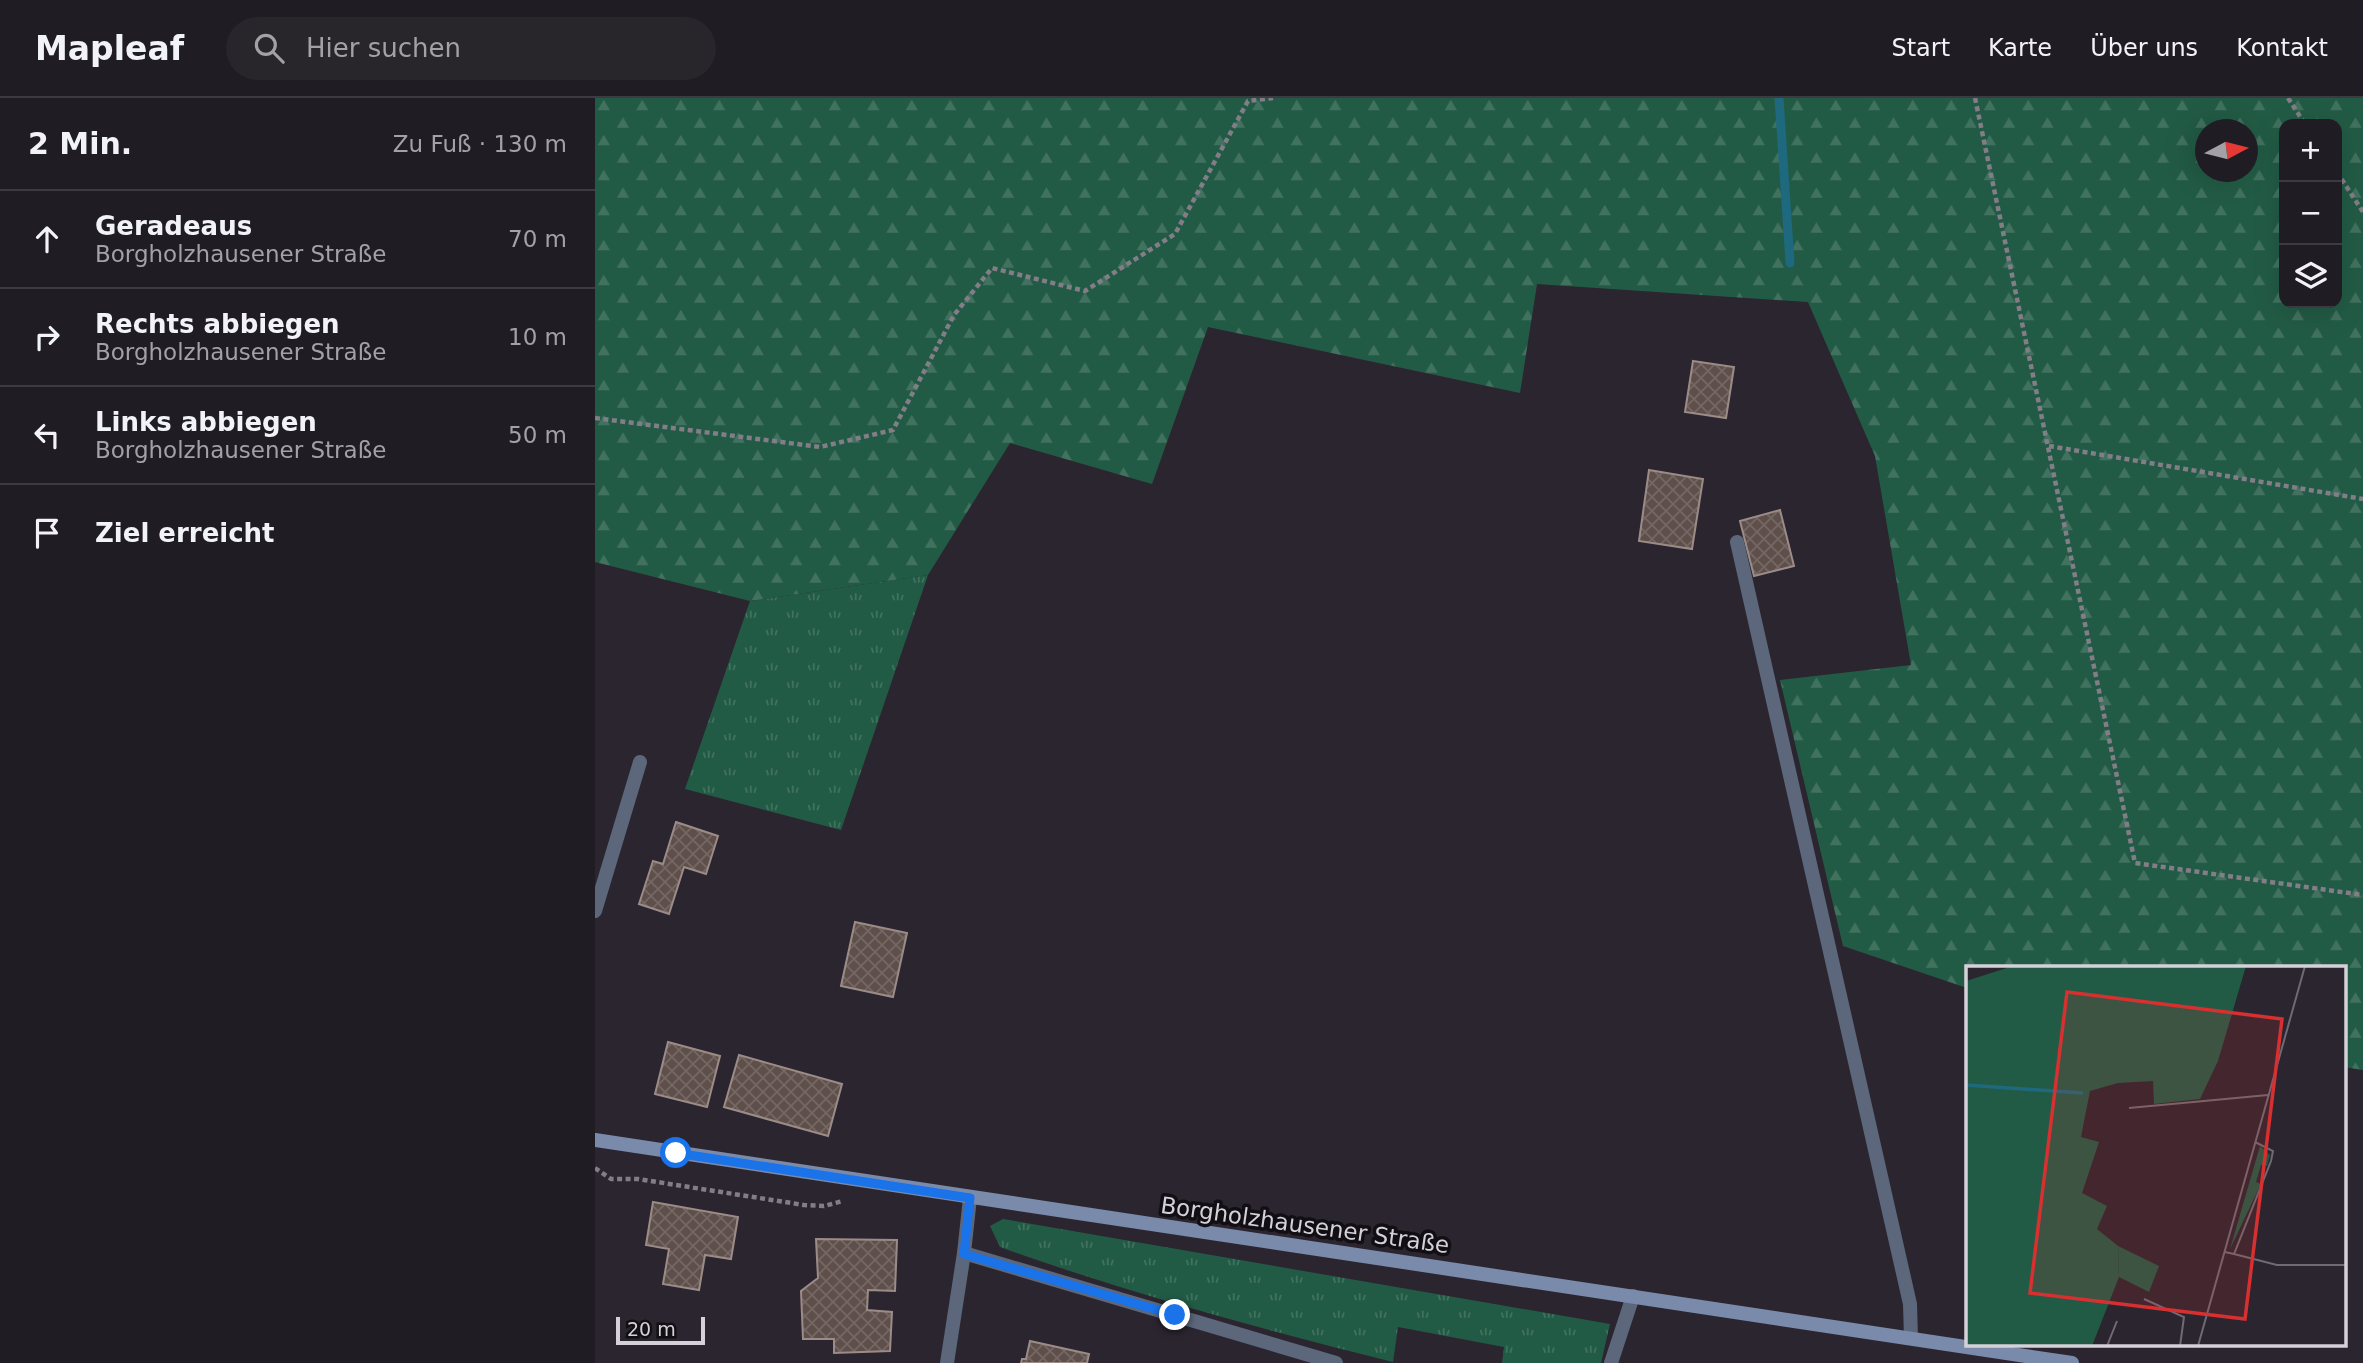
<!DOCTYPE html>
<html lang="de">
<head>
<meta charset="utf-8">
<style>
	:root { --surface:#201c23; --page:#28252b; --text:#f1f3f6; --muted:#a2a1a6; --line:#3d3a41 }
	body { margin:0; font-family:"DejaVu Sans",sans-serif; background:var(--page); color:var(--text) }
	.controls { position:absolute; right:21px; top:21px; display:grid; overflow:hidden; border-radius:14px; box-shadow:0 7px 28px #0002 }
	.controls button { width:63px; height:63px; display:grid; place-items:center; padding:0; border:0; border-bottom:2px solid var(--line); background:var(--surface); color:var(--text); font:35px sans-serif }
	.compass { position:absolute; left:1600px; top:21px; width:63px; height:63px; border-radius:50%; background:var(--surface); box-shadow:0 7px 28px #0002; rotate:83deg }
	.scale { position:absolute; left:21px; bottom:18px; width:89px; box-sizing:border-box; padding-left:7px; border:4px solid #d5d1d8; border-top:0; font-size:19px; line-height:24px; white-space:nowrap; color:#d5d1d8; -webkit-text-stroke:5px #120f14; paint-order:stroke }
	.stop { position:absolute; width:21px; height:21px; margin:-16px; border:5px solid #1a73e8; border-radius:50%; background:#fff }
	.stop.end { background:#1a73e8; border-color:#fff; box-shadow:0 2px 7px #0008 }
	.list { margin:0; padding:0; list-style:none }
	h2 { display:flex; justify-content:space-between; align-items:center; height:91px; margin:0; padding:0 28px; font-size:30px }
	h2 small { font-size:23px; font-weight:400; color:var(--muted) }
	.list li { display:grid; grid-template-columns:46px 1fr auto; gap:21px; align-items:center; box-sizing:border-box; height:98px; padding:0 28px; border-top:2px solid var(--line) }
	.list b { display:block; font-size:26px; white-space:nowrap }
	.list p { margin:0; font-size:23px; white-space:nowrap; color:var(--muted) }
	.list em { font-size:23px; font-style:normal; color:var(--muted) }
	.icon { flex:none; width:38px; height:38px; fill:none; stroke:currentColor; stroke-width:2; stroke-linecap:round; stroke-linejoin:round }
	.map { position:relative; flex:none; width:1768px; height:1265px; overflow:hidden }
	header { display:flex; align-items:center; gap:42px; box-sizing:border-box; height:98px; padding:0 35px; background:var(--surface); border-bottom:2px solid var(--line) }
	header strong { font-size:33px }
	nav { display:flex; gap:38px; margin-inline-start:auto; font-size:24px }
	.search { width:490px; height:63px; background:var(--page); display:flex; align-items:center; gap:18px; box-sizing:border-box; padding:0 24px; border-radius:38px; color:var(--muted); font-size:26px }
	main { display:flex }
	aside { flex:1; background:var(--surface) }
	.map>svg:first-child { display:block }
	.grass { fill:url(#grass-tufts) }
	.forest { fill:url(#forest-firs); fill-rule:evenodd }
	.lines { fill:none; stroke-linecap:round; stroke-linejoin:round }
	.stream { stroke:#1e697d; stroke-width:9 }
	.building { fill:url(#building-cross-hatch); stroke:#9c8c88; stroke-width:2 }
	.path { stroke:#827d86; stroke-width:4.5; stroke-dasharray:5 3.5; stroke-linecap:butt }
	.lane { stroke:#5c677b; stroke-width:14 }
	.street { stroke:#5c677b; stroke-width:14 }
	.secondary { stroke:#7a8aab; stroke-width:14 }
	.route { stroke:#1a73e8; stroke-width:9 }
	.labels { text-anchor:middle; stroke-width:7; stroke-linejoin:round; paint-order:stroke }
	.street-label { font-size:23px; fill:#d5d1d8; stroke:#120f14 }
	.inset-river { fill:none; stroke:#1e697d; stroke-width:3.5 }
	.inset-road { fill:none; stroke:#6f6a73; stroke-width:2 }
	.view { fill:#d63031; fill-opacity:0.15; stroke:#d63031; stroke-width:3.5 }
	.inset-edge { fill:none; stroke:#d5d1d8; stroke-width:3.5 }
</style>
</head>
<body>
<header>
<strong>Mapleaf</strong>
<div class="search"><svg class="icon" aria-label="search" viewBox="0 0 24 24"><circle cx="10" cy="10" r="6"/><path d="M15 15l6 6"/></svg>Hier suchen</div>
<nav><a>Start</a><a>Karte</a><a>Über uns</a><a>Kontakt</a></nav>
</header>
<main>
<aside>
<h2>2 Min.<small>Zu Fuß · 130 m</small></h2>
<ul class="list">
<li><svg class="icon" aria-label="ahead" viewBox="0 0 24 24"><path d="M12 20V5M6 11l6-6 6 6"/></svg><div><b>Geradeaus</b><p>Borgholzhausener Straße</p></div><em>70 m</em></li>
<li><svg class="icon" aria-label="right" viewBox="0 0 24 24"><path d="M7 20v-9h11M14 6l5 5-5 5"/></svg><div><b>Rechts abbiegen</b><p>Borgholzhausener Straße</p></div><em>10 m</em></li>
<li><svg class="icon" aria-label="left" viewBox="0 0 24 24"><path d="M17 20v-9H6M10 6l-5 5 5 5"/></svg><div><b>Links abbiegen</b><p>Borgholzhausener Straße</p></div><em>50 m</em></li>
<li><svg class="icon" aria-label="arrive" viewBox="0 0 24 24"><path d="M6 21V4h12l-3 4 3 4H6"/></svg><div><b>Ziel erreicht</b></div></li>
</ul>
</aside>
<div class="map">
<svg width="1768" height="1265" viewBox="0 0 1768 1265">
	<defs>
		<pattern id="grass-tufts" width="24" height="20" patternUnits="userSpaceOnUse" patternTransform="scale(1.75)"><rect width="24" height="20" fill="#225b45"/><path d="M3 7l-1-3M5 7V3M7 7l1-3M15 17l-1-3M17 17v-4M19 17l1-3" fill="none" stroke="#41725f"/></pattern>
		<pattern id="forest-firs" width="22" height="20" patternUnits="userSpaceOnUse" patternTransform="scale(1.75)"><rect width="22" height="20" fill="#225b45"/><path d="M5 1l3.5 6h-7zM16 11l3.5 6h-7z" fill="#41725f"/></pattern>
		<pattern id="building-cross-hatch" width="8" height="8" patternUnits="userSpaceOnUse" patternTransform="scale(1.75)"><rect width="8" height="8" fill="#5e4f4b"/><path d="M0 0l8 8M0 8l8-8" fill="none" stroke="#746764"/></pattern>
	</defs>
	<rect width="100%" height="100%" fill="#2b252f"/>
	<!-- grass -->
	<path class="grass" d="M333,477L246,732L90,691L155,503Z
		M408,1121L1015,1226L1006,1265H907L909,1249L803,1229L798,1264C666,1231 533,1195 405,1149L395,1128Z"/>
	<!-- forest -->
	<path class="forest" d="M0,0H1768V972L1749,969V870H1372V890L1248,848L1185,582L1316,567L1280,358L1213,204L942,186L925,295L613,229L557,386L415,345L333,477L155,503L0,464ZM1689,26H1742V205H1689ZM1610,32H1652V74H1610Z"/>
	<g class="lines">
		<!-- stream -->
		<path class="stream" d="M1184,0L1195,165"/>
	</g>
	<!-- building -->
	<path class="building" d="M1098,263L1139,269L1131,320L1090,314Z
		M1054,372L1108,381L1097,451L1044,443Z
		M1185,412L1199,468L1159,478L1145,423Z
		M81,724L123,738L111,776L89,769L74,816L44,806L58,763L68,766Z
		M260,824L312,835L298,899L246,888Z
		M73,944L125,958L112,1009L60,996Z
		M144,957L247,986L233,1038L129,1009Z
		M58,1104L143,1119L136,1161L110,1157L104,1192L68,1186L74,1151L51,1147Z
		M221,1141L302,1142L300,1193L273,1192L272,1212L297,1214L295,1253L239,1255V1241H208L206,1193L223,1180Z
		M435,1243L494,1256L492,1265H426L427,1261H431Z"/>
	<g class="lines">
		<!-- path -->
		<path class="path" d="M1380,0L1540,765L1768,797
			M1693,0L1710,26
			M1742,74L1768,114
			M0,320L225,349L298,332L359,217L397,170L490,193L580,136L653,3L678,0
			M1454,348L1768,401
			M0,1070L16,1081H43L209,1107L229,1108L248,1103"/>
		<!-- lane -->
		<path class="lane" d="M1142,444L1315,1206L1316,1240
			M0,813L45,664
			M352,1265L369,1155"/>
		<!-- street -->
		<path class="street" d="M375,1100L369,1155L741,1265
			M1016,1265L1038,1198"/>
		<!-- secondary -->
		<path class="secondary" d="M0,1042L1477,1265"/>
	</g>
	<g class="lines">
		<!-- route -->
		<path class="route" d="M81,1055L375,1100L369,1156L580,1217"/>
	</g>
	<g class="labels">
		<!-- street labels -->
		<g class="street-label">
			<text transform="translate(710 1127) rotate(8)" y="8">Borgholzhausener Straße</text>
		</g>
	</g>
	<!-- overview -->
	<g transform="translate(1371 868)">
		<rect width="380" height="380" fill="#2b252f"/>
		<path d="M294,180L304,189L301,200L295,199L290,216L295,218L264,283ZM152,280L193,300L183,326L153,311Z" fill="#225b45"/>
		<path d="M47,0H280L252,95L234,133L188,138L187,115L152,117L124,125L115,171L133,176L116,227L141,240L131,263L152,280L153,311L126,380H0V15Z" fill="#225b45"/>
		<path class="inset-river" d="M0,119L117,127"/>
		<path class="inset-road" d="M163,142L302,129M259,286L268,288L305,195L307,185L289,176M268,288L311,299H380M178,333L218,351L214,380M141,380L151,355M232,380L339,0"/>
		<path class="view" d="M101,26L316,53L279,353L64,327Z"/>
		<rect width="380" height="380" class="inset-edge"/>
	</g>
</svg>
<div class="controls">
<button>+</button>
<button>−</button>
<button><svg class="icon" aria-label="layers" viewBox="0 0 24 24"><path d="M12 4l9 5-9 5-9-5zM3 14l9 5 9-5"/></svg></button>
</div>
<svg class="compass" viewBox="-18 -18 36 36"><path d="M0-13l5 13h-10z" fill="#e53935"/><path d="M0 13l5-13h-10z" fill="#a2a1a6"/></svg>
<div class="scale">20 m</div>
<div class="stop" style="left:81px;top:1055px"></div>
<div class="stop end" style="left:580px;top:1217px"></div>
</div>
</main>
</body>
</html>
